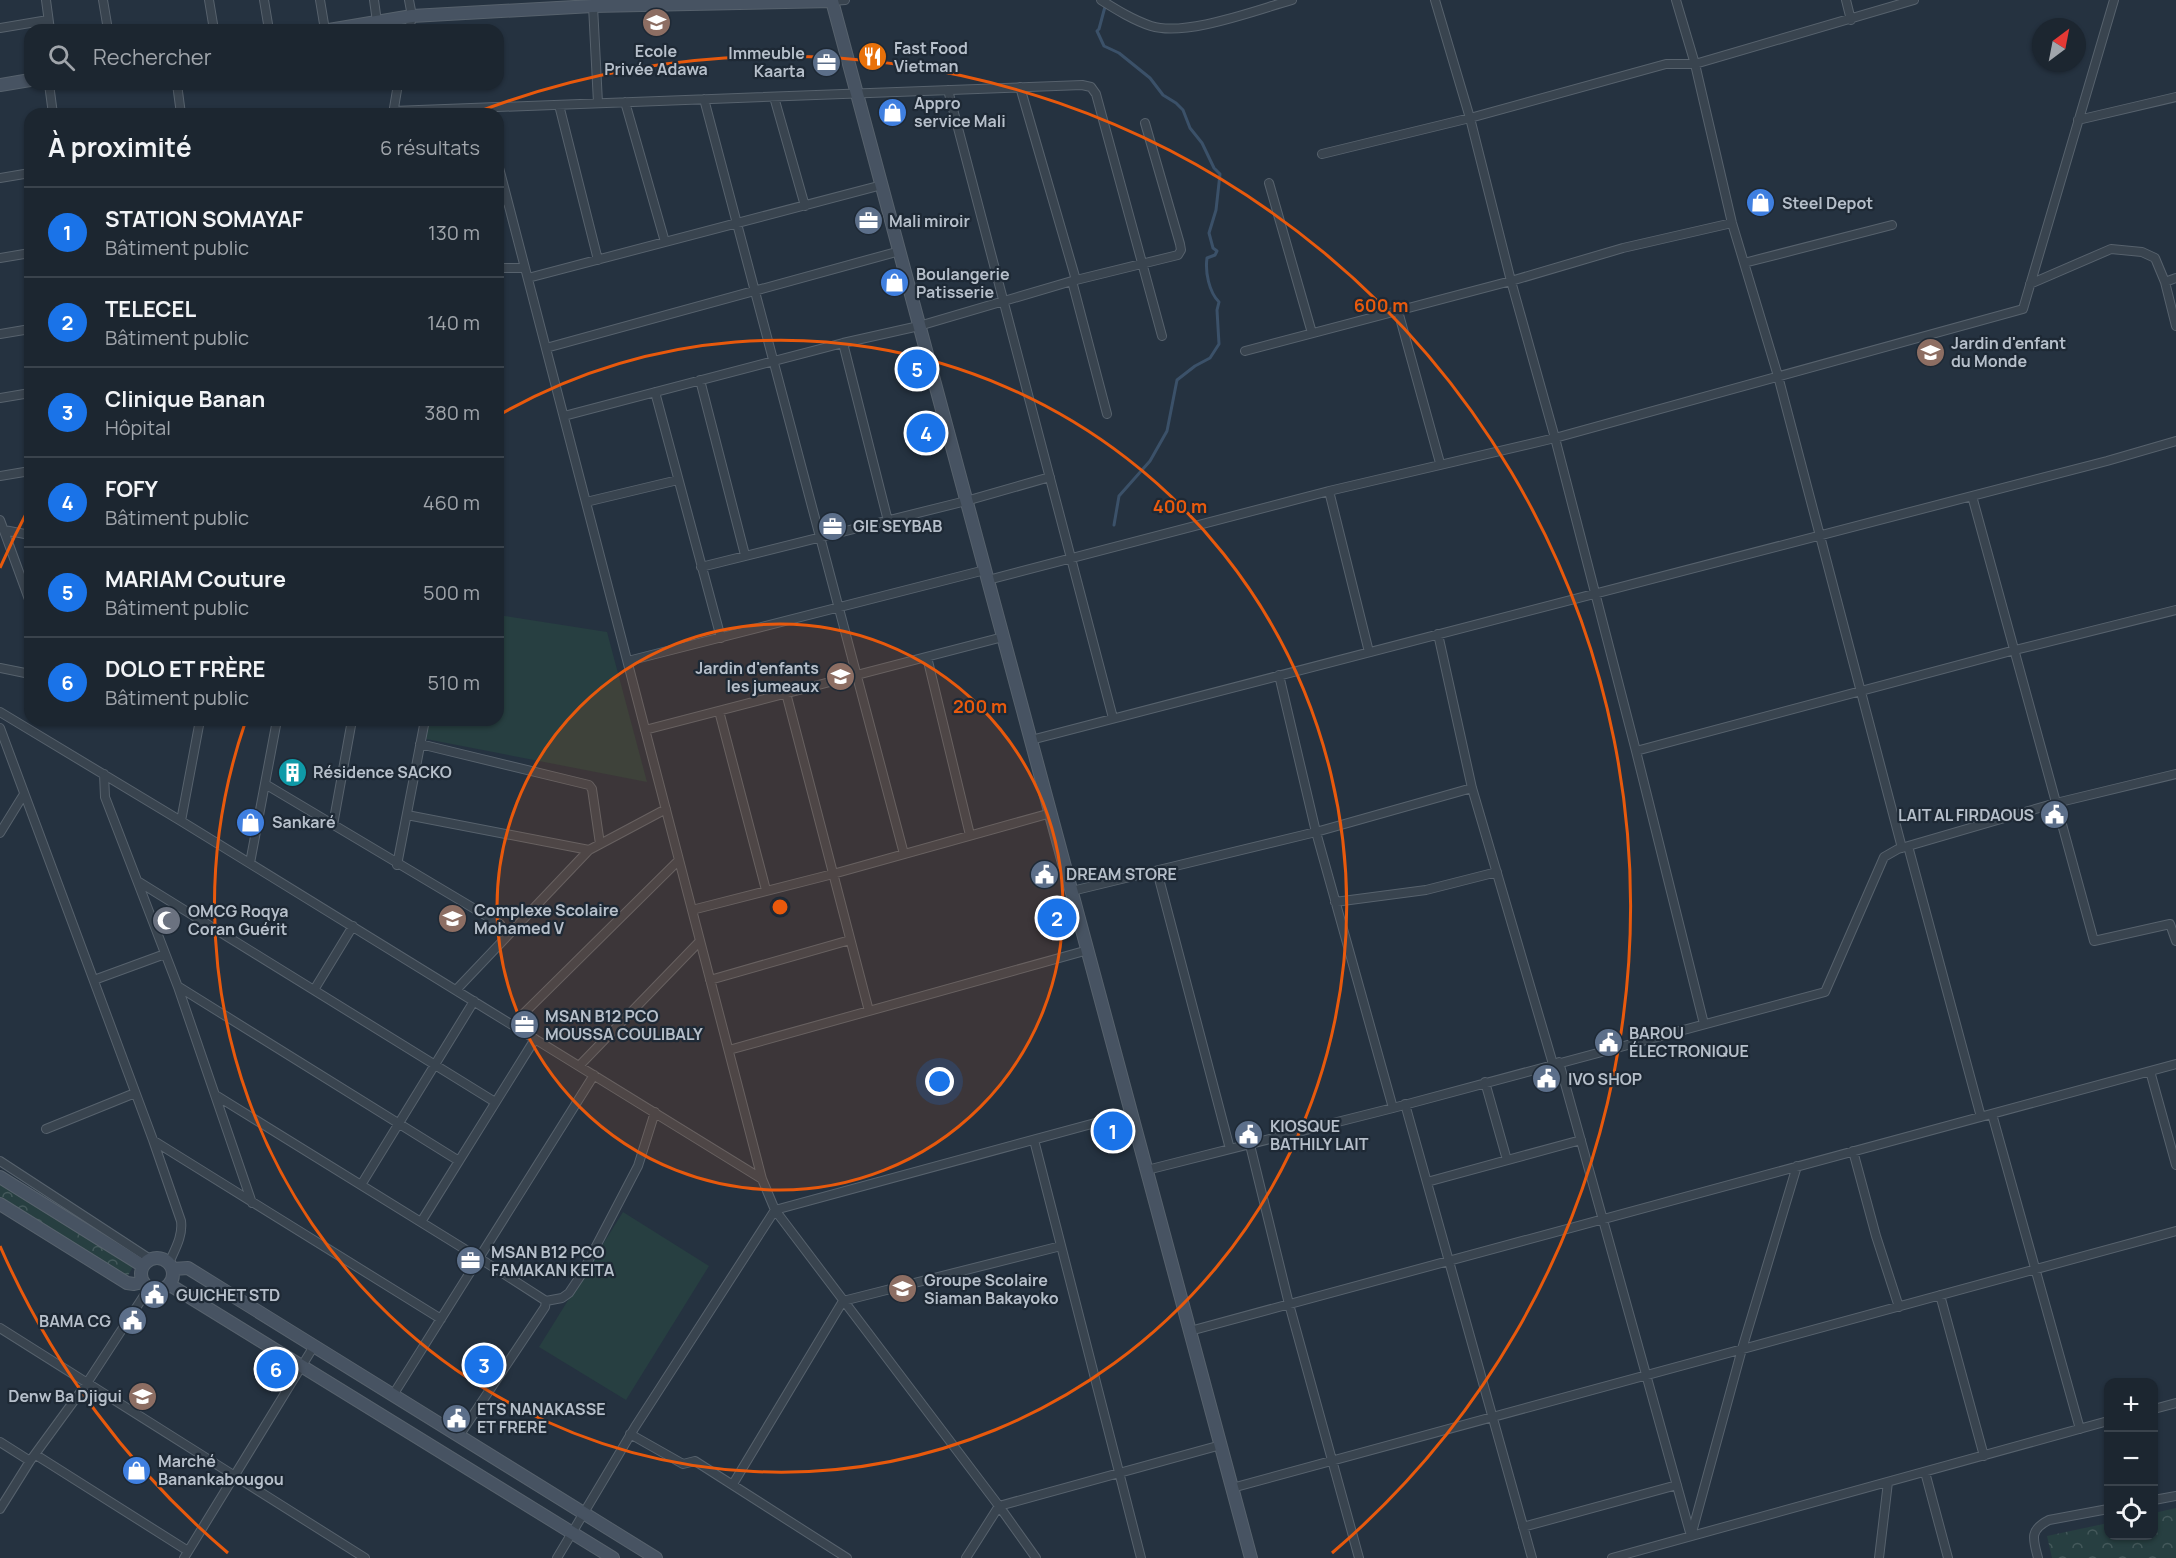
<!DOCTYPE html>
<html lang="fr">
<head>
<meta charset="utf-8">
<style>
	:root { --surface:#1c2630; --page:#29323c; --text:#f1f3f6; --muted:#a0a5ab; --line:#3a434c; --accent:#1a73e8 }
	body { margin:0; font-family:Manrope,sans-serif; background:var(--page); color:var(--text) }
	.controls { position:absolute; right:18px; bottom:18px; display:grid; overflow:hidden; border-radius:12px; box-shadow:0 2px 4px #0004 }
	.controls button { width:54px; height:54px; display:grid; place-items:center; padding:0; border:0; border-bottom:2px solid var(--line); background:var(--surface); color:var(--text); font:30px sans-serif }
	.compass { position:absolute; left:2032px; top:18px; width:54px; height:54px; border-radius:50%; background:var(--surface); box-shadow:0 2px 4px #0004; rotate:32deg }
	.you { position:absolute; left:940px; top:1082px; width:21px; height:21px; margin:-15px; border:4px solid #fff; border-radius:50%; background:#1a73e8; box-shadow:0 0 0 9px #1a73e833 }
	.badge { display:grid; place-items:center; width:39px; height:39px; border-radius:50%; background:var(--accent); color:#fff; font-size:20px; font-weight:700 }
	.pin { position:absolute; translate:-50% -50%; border:3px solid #fff; box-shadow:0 2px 6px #0006 }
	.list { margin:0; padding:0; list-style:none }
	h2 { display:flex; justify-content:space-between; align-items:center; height:78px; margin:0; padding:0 24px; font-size:26px }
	h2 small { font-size:20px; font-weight:400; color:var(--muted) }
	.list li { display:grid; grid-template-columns:39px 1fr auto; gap:18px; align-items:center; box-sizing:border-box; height:90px; padding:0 24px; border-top:2px solid var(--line) }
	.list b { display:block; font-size:22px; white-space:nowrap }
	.list p { margin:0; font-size:20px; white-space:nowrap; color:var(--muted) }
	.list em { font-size:20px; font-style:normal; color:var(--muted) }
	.icon { flex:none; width:33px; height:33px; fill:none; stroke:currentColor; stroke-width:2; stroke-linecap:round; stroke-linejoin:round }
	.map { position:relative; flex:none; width:2176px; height:1558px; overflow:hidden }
	.search { position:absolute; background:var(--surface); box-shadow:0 2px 4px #0004; left:24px; top:24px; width:480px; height:66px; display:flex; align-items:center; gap:15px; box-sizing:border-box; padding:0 21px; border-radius:18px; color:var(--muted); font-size:22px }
	.panel { position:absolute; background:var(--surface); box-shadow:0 2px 4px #0004; left:24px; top:108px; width:480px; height:618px; border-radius:18px }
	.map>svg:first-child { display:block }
	.forest { fill:url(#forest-crowns) }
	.pitch { fill:#273f41 }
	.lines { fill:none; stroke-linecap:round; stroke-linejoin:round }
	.stream { stroke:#3b5169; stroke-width:3 }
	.street-casing { stroke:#57626d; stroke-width:10 }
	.secondary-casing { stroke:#57626d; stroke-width:14 }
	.street { stroke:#39444f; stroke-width:8 }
	.secondary { stroke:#475362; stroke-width:12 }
	.ring { fill:none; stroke:#e8590c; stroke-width:3 }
	.labels { text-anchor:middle; stroke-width:4.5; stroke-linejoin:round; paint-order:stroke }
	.poi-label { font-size:16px; font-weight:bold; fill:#b6bfca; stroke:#1e2935; text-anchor:start }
	.centre { fill:#e8590c; stroke:#1e2935; stroke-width:3 }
	.ring-label { font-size:18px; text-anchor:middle; font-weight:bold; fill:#e8590c; stroke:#1e2935; stroke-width:4.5; stroke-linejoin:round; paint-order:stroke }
</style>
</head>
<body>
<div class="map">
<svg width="2176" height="1558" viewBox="0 0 2176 1558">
	<defs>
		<pattern id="forest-crowns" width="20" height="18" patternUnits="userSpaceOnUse" patternTransform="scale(1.5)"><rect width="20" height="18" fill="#273f41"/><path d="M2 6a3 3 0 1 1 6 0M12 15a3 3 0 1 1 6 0" fill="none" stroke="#44595b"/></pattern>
	</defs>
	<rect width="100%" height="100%" fill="#253240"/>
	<!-- forest -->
	<path class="forest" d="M0,1181L134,1265L126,1279L0,1200Z
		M2176,1508V1558H2052L2047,1536L2108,1523V1536H2154V1513Z"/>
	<!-- pitch -->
	<path class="pitch" d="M498,615L607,632L647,782L426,739L430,720H498Z
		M623,1212L709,1266L626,1400L539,1347Z"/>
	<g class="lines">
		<!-- stream -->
		<path class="stream" d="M1106,3L1099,29L1097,31L1104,46L1119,53L1150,78L1163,95L1176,103L1183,110L1190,128L1202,143L1214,168L1220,174L1216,210L1209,233L1213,248L1217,251L1215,255L1207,258C1205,272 1209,292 1219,302L1217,310L1219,344L1210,358L1195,366L1177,380L1167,431L1150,461L1119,496L1114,525"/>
		<defs>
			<path id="street" d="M46,0L50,30
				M103,0L108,30
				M209,0L214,30
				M264,0L269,30
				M320,0L325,30
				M374,0L377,22
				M1101,0C1117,10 1133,20 1151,26C1186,37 1256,10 1292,0
				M1435,0L1470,118L1511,281L1555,438L1636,751L1704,1024
				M1676,0L1695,64L1732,223L1778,376L1902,848
				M1846,0L1851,20
				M832,1L845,0
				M593,6L598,103
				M0,28L48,20
				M409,30L412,16L409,0
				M49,84L53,114
				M177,84L181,114
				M1020,87L1076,280
				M948,90L1113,718
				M774,97L805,206
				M704,99L904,854
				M625,102L665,242
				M559,105L598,260
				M393,111L1082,85L1091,87L1096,94L1162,336
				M393,114L398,84
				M2078,120L2176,97
				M1322,154L1470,118L1666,64H1695L1914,0
				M498,164L762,1179L775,1210L999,1506L1036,1558
				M0,178L30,173
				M1269,183L1312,333
				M498,201L507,200
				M0,258L30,253
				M1744,263L1892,225
				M498,268H525
				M528,278L882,185
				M1072,281L1107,414
				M2165,282L2176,278
				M2030,284L2111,249L2142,252L2155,258L2165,282L2176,326
				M1398,311L1440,463
				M0,334L30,329
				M843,343L888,521
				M546,348L900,251
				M1245,351L1511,281L1623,248L1732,223
				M700,380L745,555
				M655,392L721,638
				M0,398L30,393
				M564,416L843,343L919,326L1072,281L1178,255L1181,250L1180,244L1145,123
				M0,476L30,471
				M1329,491L1369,652
				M1972,496L2094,941L2170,924L2176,941
				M586,502L678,480
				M0,520L30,602
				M4,530L30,535
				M701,567L966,501L1050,477
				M988,580L1329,491L1555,438L2023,309L2114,0
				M1438,634L1472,788L1553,1064
				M927,657L970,835
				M628,661L985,570
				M0,668L30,674
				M1279,675L1316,832L1393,1108
				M786,693L869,1011
				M719,711L766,890
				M0,712L181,821L762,1179
				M0,728L153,1140L181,1221C183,1236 175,1249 169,1263
				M645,730L1003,637
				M1031,740L2107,461L2176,441
				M420,744L589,785L592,789L600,844
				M1636,751L2015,650L2176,610
				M104,774L105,797L178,987L252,1203
				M265,784L500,924L506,935
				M407,815L589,850
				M181,821L200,720
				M333,825L352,720
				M0,833L24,794
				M1908,846L1981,1117
				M250,863L277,720
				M397,865L425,720
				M1157,871L1230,1149
				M139,882L495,1102
				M1072,891L1316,832L1472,788
				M1335,902L1426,890L1497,872
				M692,910L833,874L1051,813
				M94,980L165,954
				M710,980L850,940
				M179,987L459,1161
				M314,990L353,926
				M456,990L589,850L666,809
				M512,1025L679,860
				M729,1050L1088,950
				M1559,1062L1691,1536
				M579,1066L700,941
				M2150,1071L2176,1165
				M1485,1082L1507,1160
				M217,1096L479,1258L546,1301L545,1307L459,1436
				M1405,1104L1532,1558
				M1992,1114L2080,1429
				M46,1129L135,1093
				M1034,1140L1141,1558
				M154,1141L441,1319
				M1250,1145L1289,1304L1359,1558
				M1853,1151L1876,1236L1899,1307
				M0,1161L150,1259
				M1147,1170L1393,1108L1825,992L1884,857L1898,849L2056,803L2176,774
				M1427,1182L1581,1140
				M361,1185L474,1001
				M421,1222L535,1039
				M1940,1295L1984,1456
				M546,1301L562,1298L569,1293L581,1275L638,1166L655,1112
				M0,1328L365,1558
				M1190,1331L2176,1064
				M393,1395L594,1075
				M2154,1409L2176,1403
				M630,1434L683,1464L695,1461L847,1558
				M0,1442L30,1461
				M36,1455L188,1551
				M1925,1472L1948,1558
				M733,1484L843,1301L1061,1246
				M1232,1488L2176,1231
				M2154,1500L2176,1496
				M0,1509L30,1461L87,1383L149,1288
				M1523,1527L1677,1485
				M1691,1536L1742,1349L1797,1166
				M184,1558L314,1346
				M557,1558L635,1427L775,1210L1132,1113
				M966,1558L999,1506L1221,1445
				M1612,1558L2108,1421
				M1879,1558L1888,1482
				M2038,1558C2033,1539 2029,1530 2049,1520L2108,1509"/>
			<path id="secondary" d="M329,30L412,16L593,6L832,1L1251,1558
				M0,85L30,80
				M0,1177L143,1266
				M0,1204L127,1283L134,1284L143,1282
				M141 1274a16 16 0 1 1 32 0a16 16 0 1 1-32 0Z
				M173,1269L188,1268L656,1558
				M170,1285L613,1558"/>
		</defs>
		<!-- street casing -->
		<use href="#street" class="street-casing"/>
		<!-- secondary casing -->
		<use href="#secondary" class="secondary-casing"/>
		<!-- street -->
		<use href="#street" class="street"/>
		<!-- secondary -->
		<use href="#secondary" class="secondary"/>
	</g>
	<!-- distance rings -->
	<circle cx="780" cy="907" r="283" fill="#e8590c" fill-opacity=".12"/>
	<g class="ring">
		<circle cx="780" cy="907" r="283"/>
		<path d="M501 414A566 566 0 1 1 245 723"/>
		<path d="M228 1553A850 850 0 0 1 0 1246M0 568A850 850 0 0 1 29 508M475 113A850 850 0 0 1 1332 1553"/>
	</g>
	<!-- icons -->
	<defs>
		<symbol id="school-disc" viewBox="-11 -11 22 22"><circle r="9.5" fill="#8d6e63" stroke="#1e2935"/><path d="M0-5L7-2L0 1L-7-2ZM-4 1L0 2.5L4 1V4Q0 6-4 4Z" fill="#fff"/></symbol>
		<symbol id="restaurant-disc" viewBox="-11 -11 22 22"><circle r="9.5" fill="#e8710a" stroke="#1e2935"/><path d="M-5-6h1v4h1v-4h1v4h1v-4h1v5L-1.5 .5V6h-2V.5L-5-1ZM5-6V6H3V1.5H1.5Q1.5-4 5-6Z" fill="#fff"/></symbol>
		<symbol id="office-disc" viewBox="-11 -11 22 22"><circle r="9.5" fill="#5c6f8a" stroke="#1e2935"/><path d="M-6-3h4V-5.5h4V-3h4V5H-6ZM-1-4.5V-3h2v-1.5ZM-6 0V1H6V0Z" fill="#fff"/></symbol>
		<symbol id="shop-disc" viewBox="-11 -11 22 22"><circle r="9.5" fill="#3f7fe0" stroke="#1e2935"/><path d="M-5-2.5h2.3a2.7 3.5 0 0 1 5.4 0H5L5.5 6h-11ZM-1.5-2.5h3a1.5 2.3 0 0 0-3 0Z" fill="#fff"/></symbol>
		<symbol id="building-disc" viewBox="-11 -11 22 22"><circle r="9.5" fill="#0f9aa8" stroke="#1e2935"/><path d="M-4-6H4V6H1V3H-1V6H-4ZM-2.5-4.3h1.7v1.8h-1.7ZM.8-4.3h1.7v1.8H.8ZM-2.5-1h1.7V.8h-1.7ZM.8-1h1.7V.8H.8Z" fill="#fff"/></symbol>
		<symbol id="civic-disc" viewBox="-11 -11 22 22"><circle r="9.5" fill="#5c6f8a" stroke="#1e2935"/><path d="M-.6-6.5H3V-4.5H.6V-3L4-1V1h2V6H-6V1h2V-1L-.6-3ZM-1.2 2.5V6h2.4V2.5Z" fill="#fff"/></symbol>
		<symbol id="mosque-disc" viewBox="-11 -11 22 22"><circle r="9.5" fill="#6b7280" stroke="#1e2935"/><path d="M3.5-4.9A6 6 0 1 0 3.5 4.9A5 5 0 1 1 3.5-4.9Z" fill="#fff"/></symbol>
	</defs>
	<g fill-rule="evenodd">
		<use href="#school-disc" x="640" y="6" width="33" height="33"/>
		<use href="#restaurant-disc" x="856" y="40" width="33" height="33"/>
		<use href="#office-disc" x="810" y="46" width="33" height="33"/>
		<use href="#shop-disc" x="876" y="96" width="33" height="33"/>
		<use href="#shop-disc" x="1744" y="186" width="33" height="33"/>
		<use href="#office-disc" x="852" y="204" width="33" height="33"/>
		<use href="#shop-disc" x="878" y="266" width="33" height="33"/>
		<use href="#school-disc" x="1914" y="336" width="33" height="33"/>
		<use href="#office-disc" x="816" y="510" width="33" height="33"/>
		<use href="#school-disc" x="824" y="660" width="33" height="33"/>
		<use href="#building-disc" x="276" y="756" width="33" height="33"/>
		<use href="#civic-disc" x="2038" y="798" width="33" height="33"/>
		<use href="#shop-disc" x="234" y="806" width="33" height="33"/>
		<use href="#civic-disc" x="1028" y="858" width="33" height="33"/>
		<use href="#school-disc" x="436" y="902" width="33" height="33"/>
		<use href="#mosque-disc" x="150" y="904" width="33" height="33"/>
		<use href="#office-disc" x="508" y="1008" width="33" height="33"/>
		<use href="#civic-disc" x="1592" y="1026" width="33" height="33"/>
		<use href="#civic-disc" x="1530" y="1062" width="33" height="33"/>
		<use href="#civic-disc" x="1232" y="1118" width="33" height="33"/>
		<use href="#office-disc" x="454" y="1244" width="33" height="33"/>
		<use href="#school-disc" x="886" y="1272" width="33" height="33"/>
		<use href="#civic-disc" x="138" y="1278" width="33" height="33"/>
		<use href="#civic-disc" x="116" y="1304" width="33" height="33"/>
		<use href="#school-disc" x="126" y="1380" width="33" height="33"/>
		<use href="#civic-disc" x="440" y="1402" width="33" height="33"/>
		<use href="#shop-disc" x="120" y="1454" width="33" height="33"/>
	</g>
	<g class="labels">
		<!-- poi labels -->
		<g class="poi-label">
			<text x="894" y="54">Fast Food<tspan x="894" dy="18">Vietman</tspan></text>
			<text x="656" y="57" text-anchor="middle">Ecole<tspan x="656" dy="18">Privée Adawa</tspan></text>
			<text x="805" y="59" text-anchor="end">Immeuble<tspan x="805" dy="18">Kaarta</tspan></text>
			<text x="914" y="109">Appro<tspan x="914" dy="18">service Mali</tspan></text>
			<text x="1782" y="209">Steel Depot</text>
			<text x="889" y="227">Mali miroir</text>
			<text x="916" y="280">Boulangerie<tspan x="916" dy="18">Patisserie</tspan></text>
			<text x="1951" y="349">Jardin d'enfant<tspan x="1951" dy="18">du Monde</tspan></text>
			<text x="853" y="532">GIE SEYBAB</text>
			<text x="819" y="674" text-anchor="end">Jardin d'enfants<tspan x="819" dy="18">les jumeaux</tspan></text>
			<text x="313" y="778">Résidence SACKO</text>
			<text x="2034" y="821" text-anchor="end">LAIT AL FIRDAOUS</text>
			<text x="272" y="828">Sankaré</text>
			<text x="1066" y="880">DREAM STORE</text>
			<text x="474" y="916">Complexe Scolaire<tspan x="474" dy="18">Mohamed V</tspan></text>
			<text x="188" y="917">OMCG Roqya<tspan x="188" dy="18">Coran Guérit</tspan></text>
			<text x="545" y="1022">MSAN B12 PCO<tspan x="545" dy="18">MOUSSA COULIBALY</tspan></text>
			<text x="1629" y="1039">BAROU<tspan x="1629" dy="18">ÉLECTRONIQUE</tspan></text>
			<text x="1568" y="1085">IVO SHOP</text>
			<text x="1270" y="1132">KIOSQUE<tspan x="1270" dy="18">BATHILY LAIT</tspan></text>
			<text x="491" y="1258">MSAN B12 PCO<tspan x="491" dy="18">FAMAKAN KEITA</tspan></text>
			<text x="924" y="1286">Groupe Scolaire<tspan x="924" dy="18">Siaman Bakayoko</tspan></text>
			<text x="176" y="1301">GUICHET STD</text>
			<text x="111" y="1327" text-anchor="end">BAMA CG</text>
			<text x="122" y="1402" text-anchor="end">Denw Ba Djigui</text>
			<text x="477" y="1415">ETS NANAKASSE<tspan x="477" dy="18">ET FRERE</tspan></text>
			<text x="158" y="1467">Marché<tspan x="158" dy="18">Banankabougou</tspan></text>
		</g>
	</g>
	<circle cx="780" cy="907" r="9" class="centre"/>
	<g class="ring-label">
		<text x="1381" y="312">600 m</text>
		<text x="1180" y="513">400 m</text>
		<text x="980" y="713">200 m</text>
	</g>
</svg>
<div class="controls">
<button>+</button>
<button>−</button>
<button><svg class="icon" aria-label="locate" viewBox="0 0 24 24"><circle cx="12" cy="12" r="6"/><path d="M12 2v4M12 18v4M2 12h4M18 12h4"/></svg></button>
</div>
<svg class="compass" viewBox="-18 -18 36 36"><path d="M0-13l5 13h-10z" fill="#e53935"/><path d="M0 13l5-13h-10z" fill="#a0a5ab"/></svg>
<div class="you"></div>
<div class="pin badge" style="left:1113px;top:1131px">1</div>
<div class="pin badge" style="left:1057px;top:918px">2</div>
<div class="pin badge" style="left:484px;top:1365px">3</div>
<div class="pin badge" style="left:926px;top:433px">4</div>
<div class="pin badge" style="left:917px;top:369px">5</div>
<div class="pin badge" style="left:276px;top:1369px">6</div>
<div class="search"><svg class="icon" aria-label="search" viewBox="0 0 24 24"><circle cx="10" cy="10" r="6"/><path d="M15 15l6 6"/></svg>Rechercher</div>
<section class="panel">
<h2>À proximité<small>6 résultats</small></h2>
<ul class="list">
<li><span class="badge">1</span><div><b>STATION SOMAYAF</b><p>Bâtiment public</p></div><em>130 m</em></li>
<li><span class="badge">2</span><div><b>TELECEL</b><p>Bâtiment public</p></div><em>140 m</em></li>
<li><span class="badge">3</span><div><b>Clinique Banan</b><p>Hôpital</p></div><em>380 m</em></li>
<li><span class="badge">4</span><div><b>FOFY</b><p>Bâtiment public</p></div><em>460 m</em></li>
<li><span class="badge">5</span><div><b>MARIAM Couture</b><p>Bâtiment public</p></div><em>500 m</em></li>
<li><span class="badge">6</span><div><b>DOLO ET FRÈRE</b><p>Bâtiment public</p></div><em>510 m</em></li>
</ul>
</section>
</div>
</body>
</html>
